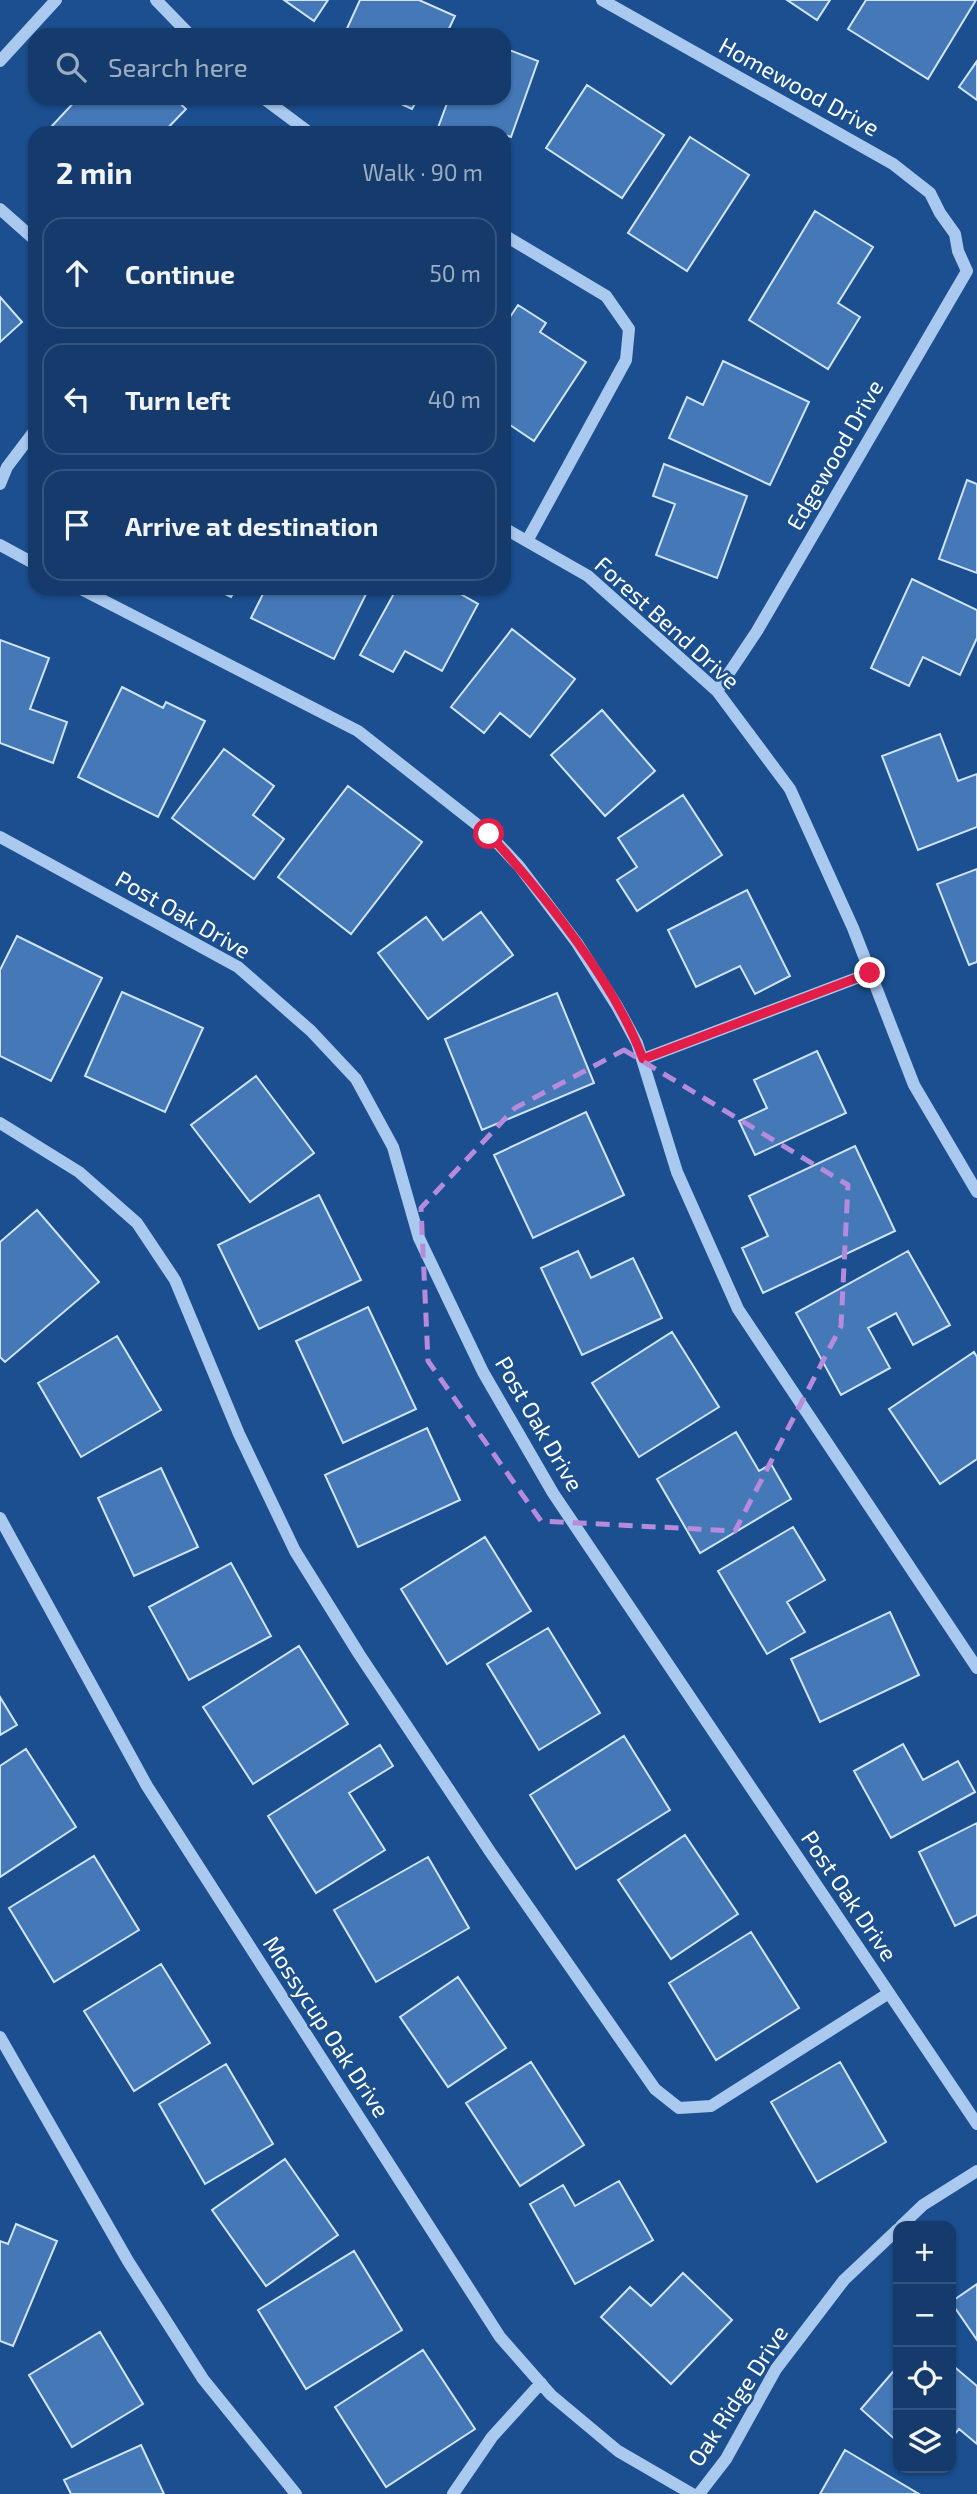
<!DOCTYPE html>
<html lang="en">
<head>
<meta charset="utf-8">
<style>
	:root { --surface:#143b6b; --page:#214673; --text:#f1f3f6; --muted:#9dadc1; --line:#33557e }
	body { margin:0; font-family:"Exo 2",sans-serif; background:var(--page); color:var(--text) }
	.controls { position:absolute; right:21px; bottom:21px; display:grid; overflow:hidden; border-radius:14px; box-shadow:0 2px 5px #0004 }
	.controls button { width:63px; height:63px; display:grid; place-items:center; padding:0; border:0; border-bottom:2px solid var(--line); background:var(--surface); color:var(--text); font:35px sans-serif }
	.stop { position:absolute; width:21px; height:21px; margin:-16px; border:5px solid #e11d48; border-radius:50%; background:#fff }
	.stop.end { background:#e11d48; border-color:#fff; box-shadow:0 2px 7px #0008 }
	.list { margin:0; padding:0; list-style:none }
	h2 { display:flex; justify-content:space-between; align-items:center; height:91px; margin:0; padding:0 28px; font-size:30px }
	h2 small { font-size:23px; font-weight:400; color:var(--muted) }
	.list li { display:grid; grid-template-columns:46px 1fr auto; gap:21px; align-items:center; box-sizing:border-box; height:112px; margin:0 14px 14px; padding:0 14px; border:2px solid var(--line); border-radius:21px }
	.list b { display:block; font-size:26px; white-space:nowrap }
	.list em { font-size:23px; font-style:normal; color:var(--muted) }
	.icon { flex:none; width:38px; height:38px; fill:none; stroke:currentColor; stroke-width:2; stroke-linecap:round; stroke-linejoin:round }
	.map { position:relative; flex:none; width:977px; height:2494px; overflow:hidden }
	.search { position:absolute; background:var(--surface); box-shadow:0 2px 5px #0004; left:28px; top:28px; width:483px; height:77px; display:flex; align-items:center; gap:18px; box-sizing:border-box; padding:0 24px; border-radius:21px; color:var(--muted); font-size:26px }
	.panel { position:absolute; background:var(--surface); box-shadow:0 2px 5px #0004; left:28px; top:126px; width:483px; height:469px; border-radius:21px }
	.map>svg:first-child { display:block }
	.building { fill:#4478b7; stroke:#cfe3fa; stroke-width:2 }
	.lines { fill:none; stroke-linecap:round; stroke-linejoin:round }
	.minor { stroke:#a9c9ee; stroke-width:12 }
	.route { stroke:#e11d48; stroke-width:9 }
	.marked { fill:none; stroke:#b68bdc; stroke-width:5; stroke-dasharray:14 9; stroke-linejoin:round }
	.labels { text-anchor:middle; stroke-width:5; stroke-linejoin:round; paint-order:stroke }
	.street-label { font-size:23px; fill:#fff; stroke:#1b4f8f }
</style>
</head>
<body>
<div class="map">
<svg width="977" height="2494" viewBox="0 0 977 2494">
	<rect width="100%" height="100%" fill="#1b4f8f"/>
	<!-- building -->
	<path class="building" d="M284,0H328L314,21Z
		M360,0H419L455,16L446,35H344Z
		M787,0H830L817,20Z
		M866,0H976L928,79L848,29Z
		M504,48L538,61L511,137L483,127L481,133H436L449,98H504Z
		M977,61V100L959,87Z
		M587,85L664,135L622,198L546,148Z
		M78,98H174L186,109L163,133H57L51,127Z
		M388,98H418L412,109Z
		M690,137L749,175L687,271L628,233Z
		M815,211L873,247L838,303L860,317L828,369L749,320Z
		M0,297L22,322L0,342Z
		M518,305L546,323L540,332L586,362L534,441L504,421V326Z
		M723,361L809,402L770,485L669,438L687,397L703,405Z
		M664,464L747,496L717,578L656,555L675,504L653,496Z
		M967,480L977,484V573L939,559Z
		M912,579L977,610V638L960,675L923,657L909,686L871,668Z
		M213,588H236L231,597Z
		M266,588H369L334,659L251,618Z
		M397,588H450L478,604L442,671L405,651L393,672L360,655Z
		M512,629L575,679L530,737L500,713L484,733L451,707Z
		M0,640L49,658L30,709L67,722L53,763L0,743Z
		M122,687L163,708L166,702L205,721L158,817L78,777Z
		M602,710L655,771L605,816L551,755Z
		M940,734L958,781L977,774V827L918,850L882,756Z
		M224,749L274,786L253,815L284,839L254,879L172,818Z
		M348,786L422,842L351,934L278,877Z
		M683,795L722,855L637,911L617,880L637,867L618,838Z
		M977,869V962L969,965L937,884Z
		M747,890L790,976L755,994L740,966L696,987L668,930Z
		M481,912L513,955L428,1019L378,953L426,917L443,940Z
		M17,936L102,978L51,1081L0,1056V970Z
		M122,992L203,1028L165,1112L85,1076Z
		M557,993L594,1083L482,1130L445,1039Z
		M817,1051L846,1113L755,1155L739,1121L767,1108L754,1080Z
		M256,1076L314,1153L250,1202L191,1125Z
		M586,1112L624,1195L533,1238L494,1155Z
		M855,1146L895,1231L763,1293L742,1248L768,1236L749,1196Z
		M319,1195L361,1280L259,1329L218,1245Z
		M37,1210L99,1282L5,1362L0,1357V1242Z
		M578,1251L591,1278L633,1258L662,1318L582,1355L541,1268Z
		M908,1251L950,1325L913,1345L896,1313L868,1328L890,1368L841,1395L796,1313Z
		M368,1307L416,1409L343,1443L296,1341Z
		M672,1332L719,1407L639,1457L592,1383Z
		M117,1336L161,1410L81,1457L38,1383Z
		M974,1352L977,1357V1459L940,1484L889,1409Z
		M427,1428L460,1500L358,1547L325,1475Z
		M736,1432L759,1471L771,1464L791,1499L700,1553L657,1479Z
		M161,1468L198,1547L134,1576L98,1498Z
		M793,1527L825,1580L787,1602L805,1632L767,1654L718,1571Z
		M485,1537L531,1611L447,1664L401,1589Z
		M231,1563L271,1636L189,1680L149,1607Z
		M890,1612L919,1675L820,1722L791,1659Z
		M548,1628L600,1713L539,1750L487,1664Z
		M299,1646L348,1724L253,1784L203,1707Z
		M0,1697L17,1725L0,1735Z
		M624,1736L670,1810L576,1869L530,1795Z
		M903,1744L923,1780L958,1761L975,1792L891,1838L854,1771Z
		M380,1745L393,1766L349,1793L385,1850L316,1893L268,1816Z
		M26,1749L76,1827L0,1877V1766Z
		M977,1823V1915L955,1926L919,1852Z
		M685,1835L738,1914L671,1959L618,1880Z
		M94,1856L139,1930L54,1982L9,1908Z
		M428,1857L469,1928L376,1982L334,1910Z
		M751,1932L799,2008L716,2060L669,1983Z
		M161,1964L210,2043L134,2091L84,2011Z
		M458,1977L506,2048L448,2087L400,2017Z
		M531,2062L584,2145L520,2186L466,2103Z
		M840,2062L886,2142L817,2182L771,2102Z
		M226,2064L273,2144L205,2184L159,2104Z
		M285,2159L338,2235L266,2286L212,2210Z
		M619,2181L653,2240L575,2284L530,2204L563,2185L575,2206Z
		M16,2224L57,2241L13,2346L0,2341V2241L8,2244Z
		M354,2251L402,2330L306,2389L258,2310Z
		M683,2273L732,2320L671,2384L601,2317L630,2287L651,2306Z
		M977,2284V2340L951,2302Z
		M100,2332L143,2404L72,2447L29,2375Z
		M423,2350L475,2429L386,2487L335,2407Z
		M951,2364L977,2386V2444L959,2429L951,2439Z
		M898,2366V2442L861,2409Z
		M141,2445L164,2494H71L64,2480Z
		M845,2450L919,2494H820Z"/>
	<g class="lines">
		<!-- minor -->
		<path class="minor" d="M156,0L190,35
			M602,0L893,164L930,193L940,213L955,234L958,251L967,271L757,631L717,691
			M0,61L56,0
			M263,98L310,133
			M0,209L35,240
			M504,235L606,296L629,329L626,360L527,541
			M0,484L7,467L35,430
			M504,528L588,576L717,691L790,789L853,928L914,1085L977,1192
			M0,545L35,564
			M79,588L358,731L489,834L519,866L577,943L617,1006L637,1043L677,1172L738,1309L977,1668
			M0,837L238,967L311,1031L356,1079L393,1147L419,1238L483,1372L553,1493L977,2124
			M643,1059L870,973
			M0,1123L79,1172L137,1223L175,1280L239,1434L295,1551L359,1654L491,1853L655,2089L679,2108L711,2106L889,1993
			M0,1518L147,1786L500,2337L551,2395L618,2451L692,2494
			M0,2037L128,2261L203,2379L296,2494
			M901,2226L923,2205L977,2171
			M453,2494L492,2437L541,2383
			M699,2494L726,2459L776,2369L844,2280L898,2229"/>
	</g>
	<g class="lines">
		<!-- route -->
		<path class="route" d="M489,834C545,896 614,981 643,1059L870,973"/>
	</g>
	<!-- marked area -->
	<path class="marked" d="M624,1050L848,1185L841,1326L735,1531L541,1521L428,1361L421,1208L515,1108Z"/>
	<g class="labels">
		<!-- street labels -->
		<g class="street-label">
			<text transform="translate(799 87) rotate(29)" y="8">Homewood Drive</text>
			<text transform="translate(835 455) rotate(-60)" y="8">Edgewood Drive</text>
			<text transform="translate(667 623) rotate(42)" y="8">Forest Bend Drive</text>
			<text transform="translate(183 915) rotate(30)" y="8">Post Oak Drive</text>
			<text transform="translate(539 1424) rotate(60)" y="8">Post Oak Drive</text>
			<text transform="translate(849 1896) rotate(56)" y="8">Post Oak Drive</text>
			<text transform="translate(326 2027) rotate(57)" y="8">Mossycup Oak Drive</text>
			<text transform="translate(738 2396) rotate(-57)" y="8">Oak Ridge Drive</text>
		</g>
	</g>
</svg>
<div class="controls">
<button>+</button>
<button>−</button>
<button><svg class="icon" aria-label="locate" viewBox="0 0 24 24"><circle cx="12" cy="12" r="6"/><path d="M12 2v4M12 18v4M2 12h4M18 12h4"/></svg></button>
<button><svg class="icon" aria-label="layers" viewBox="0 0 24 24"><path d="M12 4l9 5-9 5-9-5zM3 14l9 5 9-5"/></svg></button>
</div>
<div class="stop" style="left:489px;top:834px"></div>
<div class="stop end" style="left:870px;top:973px"></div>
<div class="search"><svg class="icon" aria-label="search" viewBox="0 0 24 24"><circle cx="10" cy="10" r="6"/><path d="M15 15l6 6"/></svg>Search here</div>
<section class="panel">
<h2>2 min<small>Walk · 90 m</small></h2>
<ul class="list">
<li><svg class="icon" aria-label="ahead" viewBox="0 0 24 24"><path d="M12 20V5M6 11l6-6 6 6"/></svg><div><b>Continue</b></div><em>50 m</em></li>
<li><svg class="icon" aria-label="left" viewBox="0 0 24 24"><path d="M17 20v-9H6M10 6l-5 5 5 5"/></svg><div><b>Turn left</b></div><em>40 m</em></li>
<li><svg class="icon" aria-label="arrive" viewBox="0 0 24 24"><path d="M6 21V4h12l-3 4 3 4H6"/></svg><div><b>Arrive at destination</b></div></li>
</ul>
</section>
</div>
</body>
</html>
